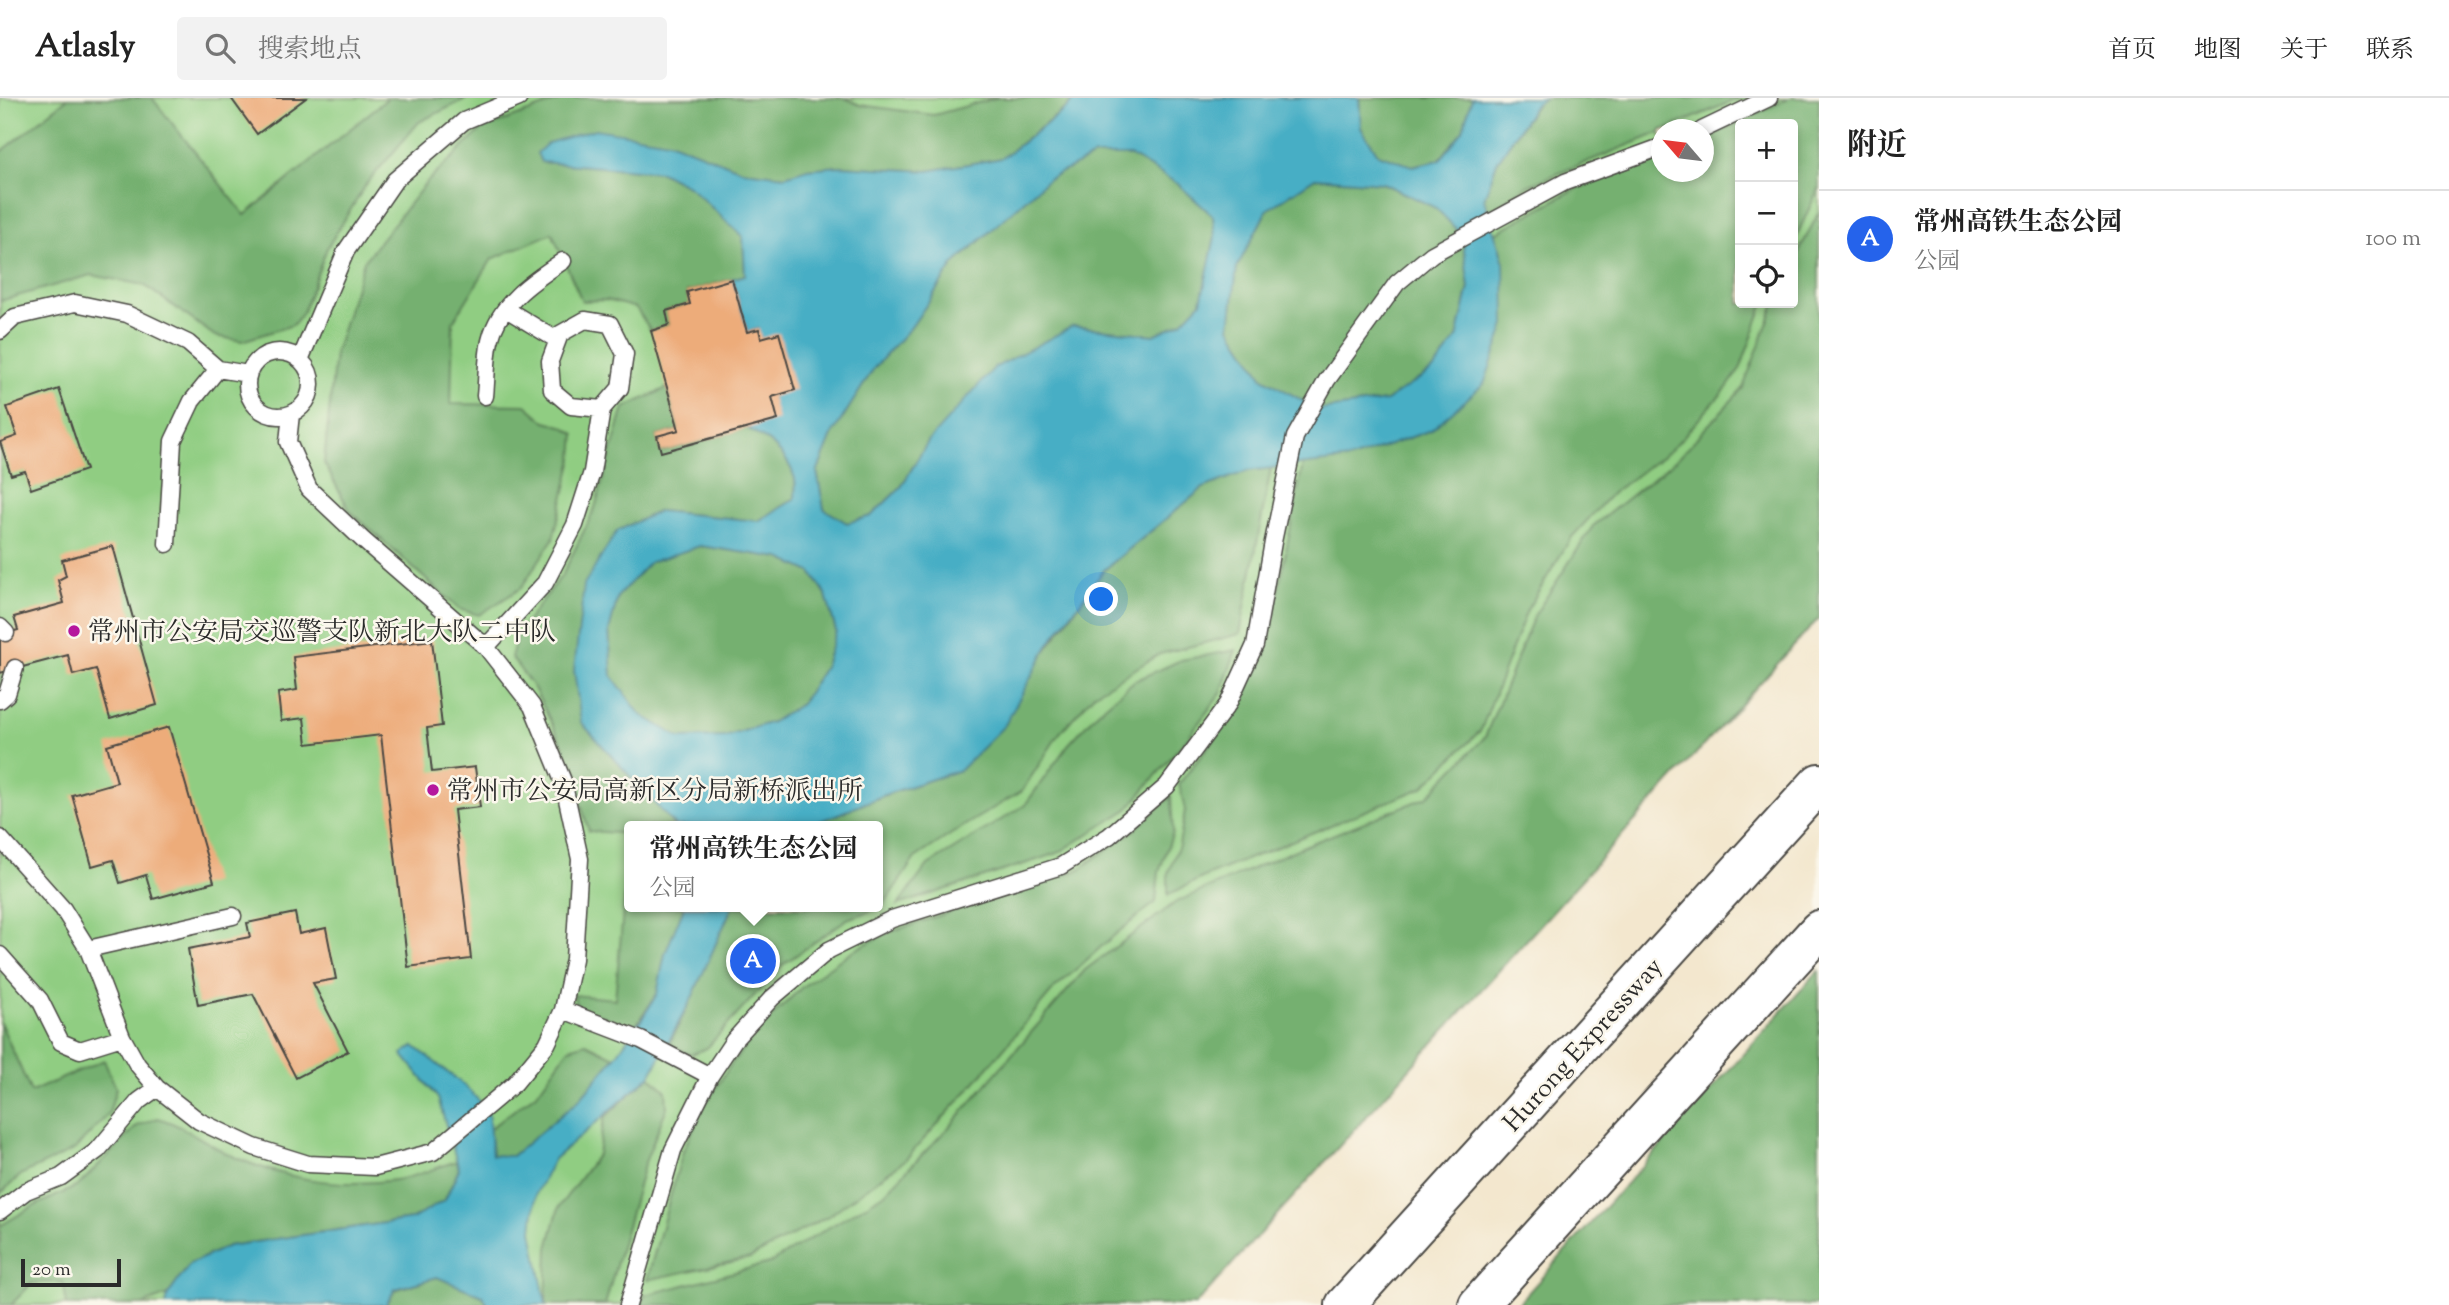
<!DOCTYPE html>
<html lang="zh">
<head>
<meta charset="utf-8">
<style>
	:root { --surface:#fff; --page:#f2f2f2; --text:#222; --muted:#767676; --line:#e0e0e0; --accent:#2563eb }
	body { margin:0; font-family:"Sorts Mill Goudy","Noto Serif SC",serif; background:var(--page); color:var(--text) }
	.controls { position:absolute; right:21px; top:21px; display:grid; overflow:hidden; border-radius:7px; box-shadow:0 4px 10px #0003 }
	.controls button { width:63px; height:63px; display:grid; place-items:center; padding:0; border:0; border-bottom:2px solid var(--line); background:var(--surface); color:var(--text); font:35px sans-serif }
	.compass { position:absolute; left:1651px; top:21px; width:63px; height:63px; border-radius:50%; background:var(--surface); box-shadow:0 4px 10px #0003; rotate:298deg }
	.scale { position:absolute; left:21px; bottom:18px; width:100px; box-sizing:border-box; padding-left:7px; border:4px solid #2b2b2b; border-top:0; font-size:19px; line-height:24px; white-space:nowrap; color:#2b2b2b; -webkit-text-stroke:5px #fbf7ec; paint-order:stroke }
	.you { position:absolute; left:1102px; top:502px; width:24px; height:24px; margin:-18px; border:5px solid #fff; border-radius:50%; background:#1a73e8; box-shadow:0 0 0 10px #1a73e833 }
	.badge { display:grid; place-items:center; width:46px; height:46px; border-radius:50%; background:var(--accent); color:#fff; font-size:23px; font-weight:700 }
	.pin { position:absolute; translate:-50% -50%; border:4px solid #fff; box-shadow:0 2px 7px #0006 }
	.popup { position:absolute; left:624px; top:723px; width:259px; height:91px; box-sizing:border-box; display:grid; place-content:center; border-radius:7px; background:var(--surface); filter:drop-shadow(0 2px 5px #0005); font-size:23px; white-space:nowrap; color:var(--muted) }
	.popup b { font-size:26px; color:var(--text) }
	.popup::after { content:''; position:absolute; left:50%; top:100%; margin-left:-14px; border:14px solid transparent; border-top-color:var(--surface) }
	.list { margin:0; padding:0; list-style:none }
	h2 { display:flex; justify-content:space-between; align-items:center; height:91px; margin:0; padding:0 28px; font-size:30px }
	h2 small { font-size:23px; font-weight:400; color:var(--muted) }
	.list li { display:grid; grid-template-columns:46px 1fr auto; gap:21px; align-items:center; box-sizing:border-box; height:98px; padding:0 28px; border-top:2px solid var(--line) }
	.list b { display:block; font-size:26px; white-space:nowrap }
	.list p { margin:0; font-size:23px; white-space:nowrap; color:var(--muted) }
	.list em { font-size:23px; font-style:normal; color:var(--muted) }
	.icon { flex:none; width:38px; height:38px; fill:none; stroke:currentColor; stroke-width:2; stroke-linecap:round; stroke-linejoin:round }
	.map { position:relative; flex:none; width:1819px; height:1207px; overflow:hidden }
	header { display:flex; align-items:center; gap:42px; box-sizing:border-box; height:98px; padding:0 35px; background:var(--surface); border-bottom:2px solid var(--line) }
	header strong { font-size:33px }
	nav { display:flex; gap:38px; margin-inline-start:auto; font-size:24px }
	.search { width:490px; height:63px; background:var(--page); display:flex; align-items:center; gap:18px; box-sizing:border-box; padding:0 24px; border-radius:7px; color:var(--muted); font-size:26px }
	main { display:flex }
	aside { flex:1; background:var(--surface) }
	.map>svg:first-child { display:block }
	.green { fill:#90cd82; stroke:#5e7c56; stroke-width:2; fill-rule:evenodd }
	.forest { fill:#74b070; stroke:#506e4e; stroke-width:2 }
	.water { fill:#46aec5; stroke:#386c78; stroke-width:2; fill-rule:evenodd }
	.building { fill:#edac7a }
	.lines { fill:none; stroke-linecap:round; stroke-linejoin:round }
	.service-casing { stroke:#494743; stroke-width:19 }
	.motorway-casing { stroke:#494743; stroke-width:42 }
	.service { stroke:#fff; stroke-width:16 }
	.motorway { stroke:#fff; stroke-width:38 }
	.poi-dot { fill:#b5179e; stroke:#fbf7ec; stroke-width:2.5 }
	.labels { text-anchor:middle; stroke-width:5; stroke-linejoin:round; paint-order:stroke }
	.poi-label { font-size:26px; fill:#2b2b2b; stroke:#fbf7ec; text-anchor:start }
	.street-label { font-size:26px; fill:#2b2b2b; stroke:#fbf7ec }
</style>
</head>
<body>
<header>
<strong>Atlasly</strong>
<div class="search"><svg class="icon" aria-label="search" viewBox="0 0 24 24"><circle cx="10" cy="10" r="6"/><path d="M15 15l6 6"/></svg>搜索地点</div>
<nav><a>首页</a><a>地图</a><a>关于</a><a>联系</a></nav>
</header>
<main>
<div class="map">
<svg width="1819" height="1207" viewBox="0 0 1819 1207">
	<rect width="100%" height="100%" fill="#fbf7ec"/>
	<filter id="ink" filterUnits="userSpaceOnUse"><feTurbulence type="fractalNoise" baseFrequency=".0143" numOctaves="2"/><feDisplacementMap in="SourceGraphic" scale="14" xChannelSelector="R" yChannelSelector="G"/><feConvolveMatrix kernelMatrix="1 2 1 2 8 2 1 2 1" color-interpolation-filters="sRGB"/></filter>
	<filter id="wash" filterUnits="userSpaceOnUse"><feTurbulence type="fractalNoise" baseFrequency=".00686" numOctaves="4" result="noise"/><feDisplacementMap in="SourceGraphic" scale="28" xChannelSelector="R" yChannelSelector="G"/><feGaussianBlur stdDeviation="1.57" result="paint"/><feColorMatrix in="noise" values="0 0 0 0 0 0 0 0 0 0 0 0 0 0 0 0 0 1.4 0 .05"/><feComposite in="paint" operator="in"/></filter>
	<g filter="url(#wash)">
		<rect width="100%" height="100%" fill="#f3e7ce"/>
		<!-- green -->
		<path class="green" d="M0,0H1819V520L1195,1207H0ZM1740,26H1793V205H1740ZM1661,32H1703V74H1661ZM629,728H877V809H629Z"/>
		<!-- forest -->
		<path class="forest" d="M68,0H152L245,117L388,0H468L419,24L367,85L327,150L303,214L293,227L242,243L215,238L144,187L91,177L0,203V55Z
			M566,0H845L860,7L934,17L996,0H1075L1067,9L1002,60L928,73L840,68L807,71L786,78L744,73L669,43L541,64L661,74L690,89L743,139L745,177L687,194L690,206L666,213L669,227L651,233L636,210L607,202L582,203L552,135L492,161L453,224L451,306L526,307L546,324L562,328L575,336L573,361L553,441L521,490L479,517L459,511L350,413L324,365L335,255L364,163L427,84L482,31Z
			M1359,0H1472L1463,32L1439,62L1411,68L1378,56L1361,30Z
			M1544,0H1740L1667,31L1661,32V34L1527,88L1489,114L1484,101L1497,64L1536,7Z
			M1789,0H1819V89L1793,146V26H1740V205H1764L1741,269L1727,290L1672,351L1612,395L1571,440L1527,512L1481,632L1422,690L1206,778L1168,797V775L1179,747L1185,712L1179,686L1239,609L1268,545L1303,366L1351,361L1431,332L1504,165L1495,135L1575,91L1661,59V74H1703L1704,41Z
			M1094,58H1131L1178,86L1213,118L1215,139L1201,204L1182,224L1154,237L1073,228L929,342L901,389L871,418L847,425L824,411L817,374L833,335L874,270L912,228L954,166L1048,81Z
			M1315,80L1382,85L1436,110L1462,137L1469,189L1457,240L1434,271L1386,303L1319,312L1263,280L1230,229L1237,169L1267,112Z
			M1819,114V520L1195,1207H641L645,1197L770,1165L884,1096L952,1026L1085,872L1176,804L1302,749L1427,699L1485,639L1534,518L1593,428L1677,361L1743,290L1775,205H1793V165Z
			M667,290L679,332L657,338L661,354L747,330C767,341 787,355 794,378C797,384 795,394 795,400L758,423L659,413L617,433L581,624L675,728H629V736L589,733L563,648L534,590L511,559L518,535L563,476L595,410L624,310Z
			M1271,370L1240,536L1160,556L1095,595L1058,637L1022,693L962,729L915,760L882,809L847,821L781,868L707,950L690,957L669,946L691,902L732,809H877V728H809L888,696L960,672L1104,472L1203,390L1247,373Z
			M700,448L780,460L811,474L826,497L836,533L825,568L801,606L772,624L725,639L680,641L640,617L612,578L609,533L618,498L650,464Z
			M1236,552L1221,595L1185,643L1128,711L1058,755L898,807L928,767L1025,707L1068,647L1098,614L1134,583L1181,562Z
			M1171,698L1173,734L1159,774L1156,804L1111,840L1053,892L971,989L905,1062L827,1119L750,1160L647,1182L683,1053L702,1011L730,968L757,933L802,889L849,855L884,836L1078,772L1135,731Z
			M629,749V809H684L665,856L657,896L634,930L576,908L574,897L615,901Z
			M1819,872V1207H1517Z
			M0,924L31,994L104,962L116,990L109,1016L74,1052L22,1076L0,1096Z
			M586,945L615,959L578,1003L512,1058H492L489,1031L538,994L569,950Z
			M650,978L666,993L667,1009L644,1067L605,1207H546L548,1150L559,1109L598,1056L604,1020Z
			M158,1020C182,1027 202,1042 224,1054C277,1080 337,1091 395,1082C416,1079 437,1069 457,1063L459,1071L445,1102L412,1121L228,1148L190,1166L168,1197L142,1207H67L63,1184L32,1185L11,1207H0V1128L34,1108L78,1088L137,1028Z
			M437,1179L483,1198L488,1207H386L395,1192Z"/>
		<!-- water -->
		<path class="water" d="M1075,0H1359L1361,30L1378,56L1412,68L1440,62L1463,32L1472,0H1544L1535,7L1497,64L1484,101L1504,165L1505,227L1484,286L1431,332L1351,361L1247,373L1203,390L1104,472L1049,546L1005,627L960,672L887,696L809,728H675L581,624L574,572L584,487L617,433L659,413L758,423L795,401C795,394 797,384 794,378C787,355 767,341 747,330L772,299L758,231L747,234L732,181L745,177L743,139L690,89L661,74L541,64L537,55L548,45L595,31L669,43L744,73L785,78L807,71L840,68L928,73L1002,60L1067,10ZM1094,58H1131L1178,86L1213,118L1215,139L1201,204L1182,224L1154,237L1073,228L994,270L929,342L901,389L871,418L847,425L824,411L817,374L833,335L874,270L912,228L954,166L1048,81ZM1315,80L1383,85L1436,110L1462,137L1469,189L1457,240L1434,271L1386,303L1319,312L1263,280L1230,229L1237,169L1267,112ZM700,448L780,460L811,474L826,497L836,533L825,568L801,606L772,624L725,639L680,640L640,616L612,578L609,533L618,498L650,464Z
			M684,809H732L691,902L650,978L554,1061L536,1096L532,1133L546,1207H488L483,1198L437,1179L395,1191L386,1207H166L168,1197L190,1166L228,1148L412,1121L445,1102L459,1071L438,1000L402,956L414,948L465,988L488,1012L492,1057L512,1058L578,1003L615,959L645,916L657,896L665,856Z"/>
		<g id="blocks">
			<!-- building -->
			<path class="building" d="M231,0H306L257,36Z
				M732,181L747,234L759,231L761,240L779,235L795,292L772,299L778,322L661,354L657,338L679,332L651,233L669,227L666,213L690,206L687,194Z
				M59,291L86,372L31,391L25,373L11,377L0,344L17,338L7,309Z
				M113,448L157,607L110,621L96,571L73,577L68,557L0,575V537L18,532L14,519L64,505L58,482L66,478L62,462Z
				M432,542L442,628L427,630L432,674L475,669L480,709L454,712L471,861L408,869L381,637L307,646L304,620L281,623L278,595L297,592L293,559Z
				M169,629L214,784L153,801L146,777L120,785L113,762L92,768L72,697L117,684L107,647Z
				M295,815L299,836L326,830L336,881L313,885L348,953L296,980L253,896L198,907L188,851L250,839L247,825Z"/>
		</g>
	</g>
	<g filter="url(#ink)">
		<use href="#blocks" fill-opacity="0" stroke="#494743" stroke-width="2"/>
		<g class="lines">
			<defs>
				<path id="service" d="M1702,32L1769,0
					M506,211L557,242
					M0,233L15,219L75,205L127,216L188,245L218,271L248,276
					M247 286a32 32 0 1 1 64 0a32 32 0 1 1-64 0Z
					M300,262L346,153L395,82L464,23L519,0
					M485,298C487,280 486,260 490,243C499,205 533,183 563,163
					M167,446L173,343L192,303L218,271
					M0,529L6,535
					M486,549L545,485L575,427L592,374L602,311L620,290L625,256L610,226L585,222L560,236L550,263L552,292L571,308L602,311
					M0,602L7,596L15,570
					M0,740L63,811L88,851L122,939L137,966L157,990L199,1023L254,1049L308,1066L375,1069L433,1054L515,985L547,946L563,912L574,861L580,761L563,683L532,608L486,549L363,442L309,391L288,344L291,316
					M88,851L233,818
					M0,857L40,902L61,944L80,952L122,939
					M563,912L641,942L710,978
					M0,1113L26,1093L61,1079L98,1052L139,1003L157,990
					M628,1207L673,1052L710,978L734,942L772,900L829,852L892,821L1061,768L1109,738L1167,688L1228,606L1255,547L1273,444L1295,339L1327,282L1397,185L1432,156L1565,84L1661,49"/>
				<path id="motorway" d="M1345,1207L1819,685
					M1478,1207L1819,832"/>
			</defs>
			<!-- service casing -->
			<use href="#service" class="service-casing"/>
			<!-- motorway casing -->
			<use href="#motorway" class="motorway-casing"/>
			<!-- service -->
			<use href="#service" class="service"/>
			<!-- motorway -->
			<use href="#motorway" class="motorway"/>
		</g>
	</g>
	<!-- markers -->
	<g class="poi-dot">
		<circle cx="74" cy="533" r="7"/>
		<circle cx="433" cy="692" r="7"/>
	</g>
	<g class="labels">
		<!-- poi labels -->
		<g class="poi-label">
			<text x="88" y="542">常州市公安局交巡警支队新北大队二中队</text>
			<text x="447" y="701">常州市公安局高新区分局新桥派出所</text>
		</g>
		<!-- street labels -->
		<g class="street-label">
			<text transform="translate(1582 946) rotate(-48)" y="9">Hurong Expressway</text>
		</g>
	</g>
</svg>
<div class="controls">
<button>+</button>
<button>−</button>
<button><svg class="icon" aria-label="locate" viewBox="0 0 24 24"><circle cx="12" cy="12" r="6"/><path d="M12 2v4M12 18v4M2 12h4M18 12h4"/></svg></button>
</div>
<svg class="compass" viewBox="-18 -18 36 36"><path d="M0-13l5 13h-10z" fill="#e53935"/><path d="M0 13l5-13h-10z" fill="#767676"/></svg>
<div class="scale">20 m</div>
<div class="you"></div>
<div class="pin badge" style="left:753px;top:863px">A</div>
<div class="popup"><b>常州高铁生态公园</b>公园</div>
</div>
<aside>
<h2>附近<small></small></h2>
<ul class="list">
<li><span class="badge">A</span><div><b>常州高铁生态公园</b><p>公园</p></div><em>100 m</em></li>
</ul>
</aside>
</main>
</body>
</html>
